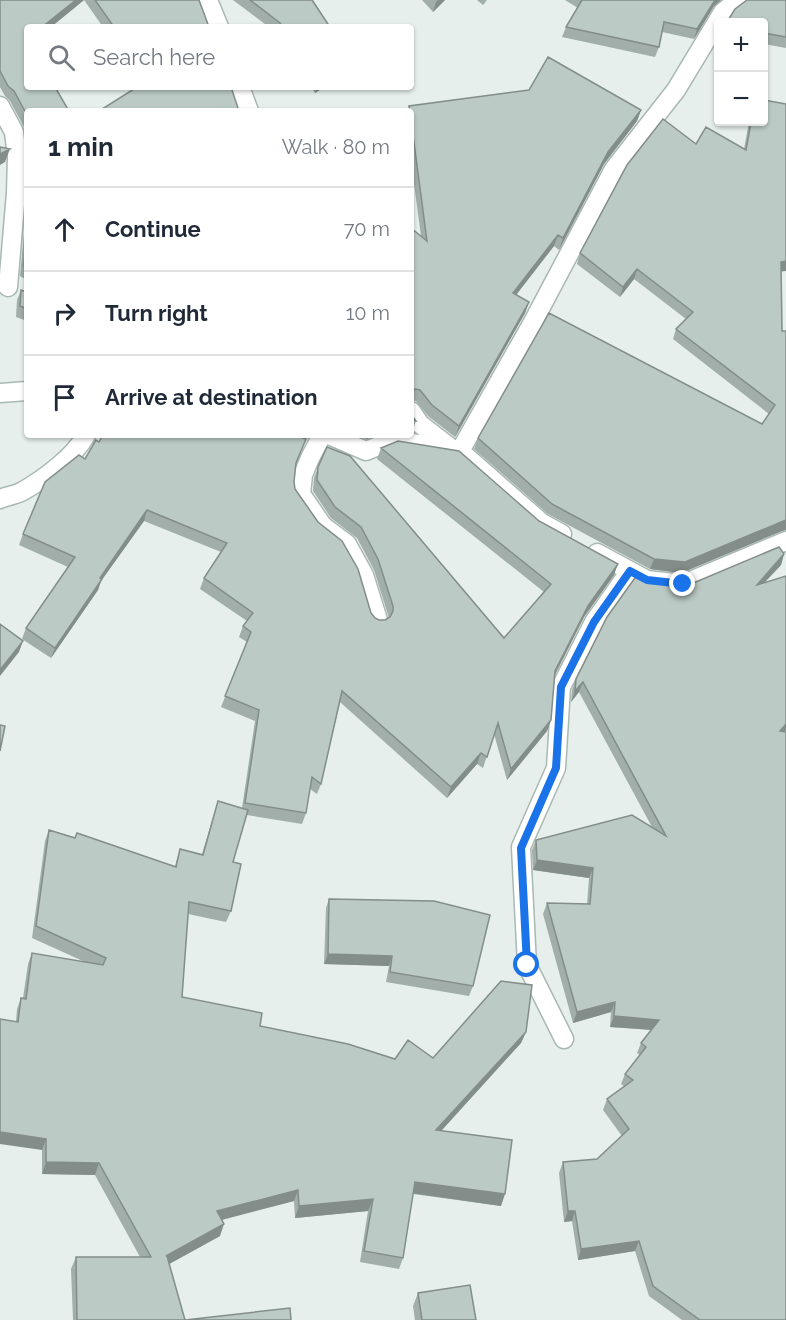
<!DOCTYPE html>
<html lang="en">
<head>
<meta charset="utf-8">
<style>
	:root { --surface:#fff; --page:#f2f2f3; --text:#1f2937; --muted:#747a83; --line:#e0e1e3 }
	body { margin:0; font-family:Raleway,sans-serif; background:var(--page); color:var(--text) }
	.controls { position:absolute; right:18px; top:18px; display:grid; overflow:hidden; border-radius:6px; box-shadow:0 2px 4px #0004 }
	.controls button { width:54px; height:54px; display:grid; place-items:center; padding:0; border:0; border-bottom:2px solid var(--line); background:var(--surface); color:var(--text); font:30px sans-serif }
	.stop { position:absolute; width:18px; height:18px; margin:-14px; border:4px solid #1a73e8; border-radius:50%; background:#fff }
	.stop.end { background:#1a73e8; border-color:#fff; box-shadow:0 2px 6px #0008 }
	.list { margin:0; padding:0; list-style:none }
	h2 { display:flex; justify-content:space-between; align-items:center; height:78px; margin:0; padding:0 24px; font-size:26px }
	h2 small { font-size:20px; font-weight:400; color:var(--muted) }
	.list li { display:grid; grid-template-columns:39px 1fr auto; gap:18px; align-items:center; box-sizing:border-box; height:84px; padding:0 24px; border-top:2px solid var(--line) }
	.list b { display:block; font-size:22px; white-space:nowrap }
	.list em { font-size:20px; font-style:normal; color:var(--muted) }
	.icon { flex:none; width:33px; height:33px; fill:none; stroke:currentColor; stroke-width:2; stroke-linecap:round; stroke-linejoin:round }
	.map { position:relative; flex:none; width:786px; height:1320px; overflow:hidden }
	.search { position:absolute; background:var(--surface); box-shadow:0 2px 4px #0004; left:24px; top:24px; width:390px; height:66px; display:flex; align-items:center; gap:15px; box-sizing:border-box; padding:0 21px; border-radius:6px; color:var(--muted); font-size:22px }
	.panel { position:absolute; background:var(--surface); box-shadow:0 2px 4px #0004; left:24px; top:108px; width:390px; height:330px; border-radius:6px }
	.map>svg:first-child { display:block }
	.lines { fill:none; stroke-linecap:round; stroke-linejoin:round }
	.minor-casing { stroke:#a8b8b2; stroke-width:21 }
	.minor { stroke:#fff; stroke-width:18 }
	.wall { fill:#a1aea9 }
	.shaded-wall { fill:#838d89 }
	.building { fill:#bbcac4; stroke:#838d89; stroke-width:1.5 }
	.route { stroke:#1a73e8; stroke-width:8 }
</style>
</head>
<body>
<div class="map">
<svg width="786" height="1320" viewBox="0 0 786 1320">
	<rect width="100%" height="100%" fill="#e6efeb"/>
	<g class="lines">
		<defs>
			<path id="minor" d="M208,0L219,27
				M240,87L249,111
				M0,106L14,132L17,157L16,193L8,287
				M0,393L27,391
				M411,411L420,424L451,448
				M322,435L310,458L303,475L301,494L323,526L347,544L364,575L378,620
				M329,435L366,451L393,440L460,451L542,523L562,534
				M460,451L533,322L614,169L676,90L723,12L738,0
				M0,499C7,496 16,495 23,491C44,479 74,457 86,435
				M597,553L647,580L683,584L786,541
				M564,1039L527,965L521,847L556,768L561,687L594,622L630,571"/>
		</defs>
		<!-- minor casing -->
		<use href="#minor" class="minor-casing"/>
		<!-- minor -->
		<use href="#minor" class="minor"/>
	</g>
	<!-- wall -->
	<path class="wall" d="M0,0H199L209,27H103L84,0L51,27H27V137L24,127L10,101L5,96L0,87Z
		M233,0H313L330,27H269Z
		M422,0H445L433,12Z
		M477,0H487L483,5Z
		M565,0H721L714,6L694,39L662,32L659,47L655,57L562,37L566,27L578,8Z
		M786,0V48L764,44V22Z
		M311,87H324L315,93Z
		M786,104V271H781L782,331H786V530L782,531L681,573L650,569L548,514L474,449L478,438L762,424L769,414L673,339L676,329L686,319L634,279L620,297L577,264L580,253L696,144L744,149L749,122H764Z
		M409,106L641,110L637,121L604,164L559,250L554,246L516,295L529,302L525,313L455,437L428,416L416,401L411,400V228L421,236L411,161V111H407Z
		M27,202V280L20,276Z
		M21,290L27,292V321L16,317L17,300Z
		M411,414L416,421L412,432H411Z
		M357,435H376L366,439Z
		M99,442L296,464L294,482L295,489L371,613L375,618L379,620H385L389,618L374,570L357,538L331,518L313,491L314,478L318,467L504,638L544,592L377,459L381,448L539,521L614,575L584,617L555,675L551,720L547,731L507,780L494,734L483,768L477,764L447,798L340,702L321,784L317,794L310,789L306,813L302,824L247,815L233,862L231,911L226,922L188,914L182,997L260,1026L395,1059L433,1058L526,1032L521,1043L441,1131L501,1206L413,1194L403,1258L399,1269L360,1262L368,1211L295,1218L294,1201L222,1220L220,1236L169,1264L185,1320H291H73L71,1269L76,1257H140L95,1175L42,1174V1150L16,1021L17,1009L21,998H23L28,964L32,953L85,962L32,938L45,841L49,830L175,866L180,849L202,854L218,801L242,808L255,721L221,707L247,642L239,637L243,626L247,621L200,589L204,578L221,552L144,521L101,581L98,590L51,658L22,639L26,628L68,567L19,545L23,534Z
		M784,554L781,565L765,582L786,576V730L784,732L786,1320H682L649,1296L635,1251L578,1260L572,1221L564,1222L559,1173L563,1162L597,1159L622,1136L603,1110L607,1099L624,1086L621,1084L625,1074L640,1055L637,1053L641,1043L651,1030L610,1027L611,1012L573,1023L543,914L547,903L587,904L589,878L533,870L532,850L536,840L652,827L579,692L571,702L572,690L576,679L650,581L686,585L691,584Z
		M329,899L473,986L469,996L386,982L389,966L324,964L326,908Z
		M418,1293L476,1320H415L413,1306Z"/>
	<!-- shaded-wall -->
	<path class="shaded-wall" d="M76,0H84L51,27H42Z
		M438,0H445L433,12L436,2Z
		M715,0H721L714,6L694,39L697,29Z
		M317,87H324L315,93Z
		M641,110L637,121L604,164L559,250L563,238L608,152Z
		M10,149L5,162L0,165V154Z
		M558,235L554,246L509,304L513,293Z
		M786,261V271L777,272L781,262Z
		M637,269L634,279L620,297L623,287Z
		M529,302L525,313L455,437L459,426Z
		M415,389L411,399V390Z
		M368,435H376L366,439Z
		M147,510L144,521L101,581L98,590L51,658L55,648L100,578Z
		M786,520V530L782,531L681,573L650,569L654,559Z
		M784,554L781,565L753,595L757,585Z
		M618,564L614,575L584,617L551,682L555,671L588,606Z
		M23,641L19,652L0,676V670Z
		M583,682L579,692L571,702L575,691Z
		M551,720L547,731L507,780L511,769Z
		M786,724V730L777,742L780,731Z
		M481,753L477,764L447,798L451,787Z
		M537,860L593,868L589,878L533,870Z
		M328,954L392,956L389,966L324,964Z
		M615,1002L611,1012L573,1023L577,1012Z
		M614,1016L659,1020L655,1030L610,1027Z
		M526,1032L521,1043L432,1141L436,1130Z
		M0,1132L46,1139L42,1150L0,1144Z
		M46,1162L99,1163L95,1175L42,1174Z
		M415,1182L505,1194L501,1206L411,1193Z
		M298,1190L294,1201L213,1222L217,1211Z
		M373,1199L368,1211L295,1218L299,1206Z
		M568,1211H575L572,1221L564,1222Z
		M224,1224L220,1236L162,1268L166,1256Z
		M639,1241L635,1251L578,1260L581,1249Z"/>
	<!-- building -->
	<path class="building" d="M0,0H76L42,27H27V87H55L69,111H27V115L14,91L8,86L0,71Z
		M95,0H199L209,27H114Z
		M250,0H312L330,27H283L280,23Z
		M582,0H715L697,29L664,22L659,47L566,27Z
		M747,0H786V37L764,33V22H727L735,9Z
		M548,57L641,110L608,152L563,238L558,235L513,293L529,302L459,426L432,405L420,390L415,389L411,390V228L427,241L411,120V111H410L409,106L529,90Z
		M137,87H231L239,111H99Z
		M764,100L786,104V261L781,262L782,331H786V520L685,562L654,559L552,504L478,438L549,313L762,424L775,405L676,329L693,312L637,269L623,287L580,253L627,165L663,119L696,144L706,127L746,150L751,122H764Z
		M0,147L10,149L0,154Z
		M27,231V268L24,266Z
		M21,290L27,292V309L20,306Z
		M411,414L416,421L411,420Z
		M103,435H296L306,439L296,463L294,482L295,489L318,522L342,541L358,569L371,613L375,618L379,620H385L390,617L393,611V606L378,559L361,527L335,507L317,480L318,467L327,447L350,456L504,638L551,584L381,448L398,441L459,451L539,521L618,564L588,606L555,671L551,720L511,769L498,723L487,757L481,753L451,787L342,691L321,784L312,777L306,813L245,803L259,710L225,696L251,632L243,626L253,613L204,578L227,543L147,510L100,578L102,579L55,648L26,628L75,557L23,534L45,482L79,455L85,459L96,440L99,442Z
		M779,547L784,554L757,585L786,576V724L780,731L786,732V1320H700L653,1286L639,1241L581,1249L575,1211H568L563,1162L597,1159L629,1129L607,1099L633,1080L625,1074L646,1047L641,1043L659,1020L614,1016L615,1002L577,1012L547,903L590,904L593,868L537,860L536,840L632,815L666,836L583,682L575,691L576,679L607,617L637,575L650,581L686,585L691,584Z
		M0,624L23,641L0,670Z
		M0,725L5,726L0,751Z
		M218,801L248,810L233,862L241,864L231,911L189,902L182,997L262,1013L260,1026L348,1044L395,1059L408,1040L433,1058L501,981L532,985L526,1032L436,1130L512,1140L505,1194L415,1182L403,1258L364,1251L373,1199L299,1206L298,1190L217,1211L224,1224L166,1256H167L185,1320L290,1308L291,1320H77L76,1257H151L99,1163L46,1162V1139L0,1132V1019L18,1022L21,998L26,999L32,953L103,965L106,958L36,926L49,830L75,838L77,833L176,867L180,849L203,855Z
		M329,899L434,901L490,915L473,986L390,972L392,956L328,954Z
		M470,1285L476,1320H422L418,1293Z"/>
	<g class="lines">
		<!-- route -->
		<path class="route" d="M527,965L521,848L556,768L561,687L594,622L630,571L647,580L683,584"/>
	</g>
</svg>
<div class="controls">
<button>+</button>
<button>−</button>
</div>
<div class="stop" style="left:527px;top:965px"></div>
<div class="stop end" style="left:683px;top:584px"></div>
<div class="search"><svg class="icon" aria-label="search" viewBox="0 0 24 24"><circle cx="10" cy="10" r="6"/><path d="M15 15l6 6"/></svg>Search here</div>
<section class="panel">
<h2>1 min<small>Walk · 80 m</small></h2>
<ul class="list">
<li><svg class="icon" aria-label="ahead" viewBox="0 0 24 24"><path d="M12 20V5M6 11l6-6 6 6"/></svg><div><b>Continue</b></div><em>70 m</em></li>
<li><svg class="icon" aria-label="right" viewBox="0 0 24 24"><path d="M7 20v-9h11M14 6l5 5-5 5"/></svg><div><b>Turn right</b></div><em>10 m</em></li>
<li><svg class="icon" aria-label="arrive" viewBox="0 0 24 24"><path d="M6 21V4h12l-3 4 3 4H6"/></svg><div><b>Arrive at destination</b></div></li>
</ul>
</section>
</div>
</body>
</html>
